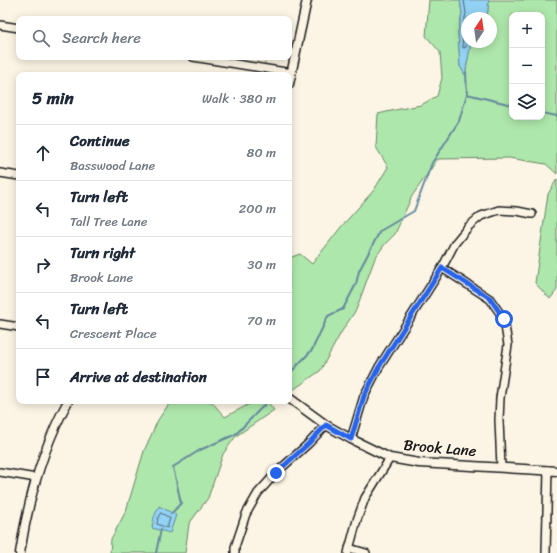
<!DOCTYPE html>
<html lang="en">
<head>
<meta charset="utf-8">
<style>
	:root { --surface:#fff; --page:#f2f2f3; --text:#1f2937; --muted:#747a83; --line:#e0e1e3 }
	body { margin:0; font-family:Sriracha,sans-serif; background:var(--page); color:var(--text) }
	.controls { position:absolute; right:12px; top:12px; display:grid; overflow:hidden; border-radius:8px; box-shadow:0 2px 10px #0003 }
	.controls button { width:36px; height:36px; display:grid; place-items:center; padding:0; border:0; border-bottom:1px solid var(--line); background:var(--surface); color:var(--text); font:20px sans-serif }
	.compass { position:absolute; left:461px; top:12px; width:36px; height:36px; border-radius:50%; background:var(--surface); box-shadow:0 2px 10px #0003; rotate:13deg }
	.stop { position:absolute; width:12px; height:12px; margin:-9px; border:3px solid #2563eb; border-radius:50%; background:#fff }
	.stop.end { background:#2563eb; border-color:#fff; box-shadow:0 1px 4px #0008 }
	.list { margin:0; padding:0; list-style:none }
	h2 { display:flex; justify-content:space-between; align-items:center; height:52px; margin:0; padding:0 16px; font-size:17px }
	h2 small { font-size:13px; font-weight:400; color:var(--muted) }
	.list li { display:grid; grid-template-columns:26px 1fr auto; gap:12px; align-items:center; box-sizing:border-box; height:56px; padding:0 16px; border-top:1px solid var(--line) }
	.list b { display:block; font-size:15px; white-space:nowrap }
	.list p { margin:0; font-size:13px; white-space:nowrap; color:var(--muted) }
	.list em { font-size:13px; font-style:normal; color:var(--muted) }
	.icon { flex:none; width:22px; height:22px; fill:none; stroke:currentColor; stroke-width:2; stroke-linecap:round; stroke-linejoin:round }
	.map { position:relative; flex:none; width:557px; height:553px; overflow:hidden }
	.search { position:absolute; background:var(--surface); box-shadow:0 2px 10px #0003; left:16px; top:16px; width:276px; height:44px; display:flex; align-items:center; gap:10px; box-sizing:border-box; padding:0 14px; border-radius:8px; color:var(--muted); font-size:15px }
	.panel { position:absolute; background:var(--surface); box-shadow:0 2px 10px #0003; left:16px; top:72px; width:276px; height:332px; border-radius:8px }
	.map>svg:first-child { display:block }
	.green { fill:#aee7ab; stroke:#658264; fill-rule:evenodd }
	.water { fill:#93d2f4; stroke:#63899e }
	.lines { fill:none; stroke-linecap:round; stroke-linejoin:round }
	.shore { stroke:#4c6572; stroke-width:1 }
	.stream { stroke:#63899e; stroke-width:2 }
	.minor-casing { stroke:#1c1c1c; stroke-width:10 }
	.tertiary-casing { stroke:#1c1c1c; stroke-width:11 }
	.minor { stroke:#fcf5e5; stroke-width:7 }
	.tertiary { stroke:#fcf5e5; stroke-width:8 }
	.route { stroke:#2563eb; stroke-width:5 }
	.labels { text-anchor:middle; stroke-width:3; stroke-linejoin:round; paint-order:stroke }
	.street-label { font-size:15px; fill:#1c1c1c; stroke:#fcf5e5 }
</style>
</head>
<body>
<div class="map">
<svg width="557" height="553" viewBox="0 0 557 553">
	<rect width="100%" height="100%" fill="#fcf5e5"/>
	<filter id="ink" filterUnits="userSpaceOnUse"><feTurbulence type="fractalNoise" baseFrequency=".025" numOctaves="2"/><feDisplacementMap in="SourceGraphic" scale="8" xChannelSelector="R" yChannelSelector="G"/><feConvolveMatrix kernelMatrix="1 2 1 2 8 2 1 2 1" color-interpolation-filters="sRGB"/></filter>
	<g filter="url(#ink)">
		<!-- green -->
		<path class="green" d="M429,0H460L462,13L458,32L460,66L465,74L471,42H491V18H487L489,0H557V174L546,164L509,158L438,159L412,196L395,234L385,244L375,258L356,310L342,331L320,371L293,390L289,386V258L300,254L312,264L341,227L374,190L388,167L376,147L378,114L395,110L421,105L437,96L442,78L440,52L426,36ZM512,15H542V117H512Z
			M557,179V290L550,299L535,283L548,194Z
			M171,401H211L225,417L255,401H267L274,410L236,436L223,454L208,498L189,524L185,553H110L111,539L126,511L144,451L158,420Z"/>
		<!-- water -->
		<path class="water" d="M460,0H489L487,18H467V42H471L465,75L460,66L458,32L462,13Z
			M159,506L176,515L170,533L152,528L154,517Z"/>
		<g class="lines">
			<!-- shore -->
			<path class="shore" d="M464,0L466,13L462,32L463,48L466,47L467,42
				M161,513L170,518L167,528L157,524L158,518Z"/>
			<!-- stream -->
			<path class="stream" d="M466,72L467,94L512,105
				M542,113L557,116
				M289,374L312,350L328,316L343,309L356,284L359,271L380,231L414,211L432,163L459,121L467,94
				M171,514L181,503L173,467L200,450L236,434L268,401
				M156,553L161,529"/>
			<defs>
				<path id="minor" d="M0,25L19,28
					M193,57L292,73
					M0,173L19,176
					M442,268L490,299L504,319L508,345L500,398L499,420L501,467
					M0,324L19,327
					M351,439L364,396L379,367L442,268L455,243L469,226L481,216L499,210L517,211L532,214
					M0,472L36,478
					M349,548L366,553
					M235,553V547L246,514L258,493L276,473L308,444L326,425
					M348,553L357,520L365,498L390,458
					M546,553L548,470"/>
				<path id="tertiary" d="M289,84L307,0
					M289,398L326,425L351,439L390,458L419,463L557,471
					M20,553C28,500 42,449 68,401"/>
			</defs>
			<!-- minor casing -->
			<use href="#minor" class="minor-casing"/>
			<!-- tertiary casing -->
			<use href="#tertiary" class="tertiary-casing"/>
			<!-- minor -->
			<use href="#minor" class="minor"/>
			<!-- tertiary -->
			<use href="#tertiary" class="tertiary"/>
		</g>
	</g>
	<g class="lines" filter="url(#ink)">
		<!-- route -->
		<path class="route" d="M276,473L308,444L326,425L351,439L364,396L379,367L442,268L490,298L504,319"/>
	</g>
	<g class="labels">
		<!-- street labels -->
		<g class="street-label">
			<text transform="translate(440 448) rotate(5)" y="5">Brook Lane</text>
		</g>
	</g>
</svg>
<div class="controls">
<button>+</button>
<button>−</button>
<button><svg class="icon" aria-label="layers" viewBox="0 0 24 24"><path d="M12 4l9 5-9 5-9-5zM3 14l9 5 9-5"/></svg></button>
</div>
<svg class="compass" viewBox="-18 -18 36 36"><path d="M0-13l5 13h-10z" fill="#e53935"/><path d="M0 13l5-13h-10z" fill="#747a83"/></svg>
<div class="stop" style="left:504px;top:319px"></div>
<div class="stop end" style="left:276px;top:473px"></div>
<div class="search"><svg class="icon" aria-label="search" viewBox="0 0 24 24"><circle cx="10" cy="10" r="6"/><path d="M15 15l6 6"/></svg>Search here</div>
<section class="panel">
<h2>5 min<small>Walk · 380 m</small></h2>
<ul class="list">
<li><svg class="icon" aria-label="ahead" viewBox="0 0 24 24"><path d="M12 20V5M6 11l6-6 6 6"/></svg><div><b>Continue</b><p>Basswood Lane</p></div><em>80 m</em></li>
<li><svg class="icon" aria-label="left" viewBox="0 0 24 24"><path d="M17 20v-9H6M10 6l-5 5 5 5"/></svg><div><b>Turn left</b><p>Tall Tree Lane</p></div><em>200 m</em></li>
<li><svg class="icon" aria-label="right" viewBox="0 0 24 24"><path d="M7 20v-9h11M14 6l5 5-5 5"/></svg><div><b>Turn right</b><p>Brook Lane</p></div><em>30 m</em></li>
<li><svg class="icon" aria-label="left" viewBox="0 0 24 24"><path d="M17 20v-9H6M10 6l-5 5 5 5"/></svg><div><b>Turn left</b><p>Crescent Place</p></div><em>70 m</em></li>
<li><svg class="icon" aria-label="arrive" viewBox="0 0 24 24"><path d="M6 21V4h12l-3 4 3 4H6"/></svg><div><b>Arrive at destination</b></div></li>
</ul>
</section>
</div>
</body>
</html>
